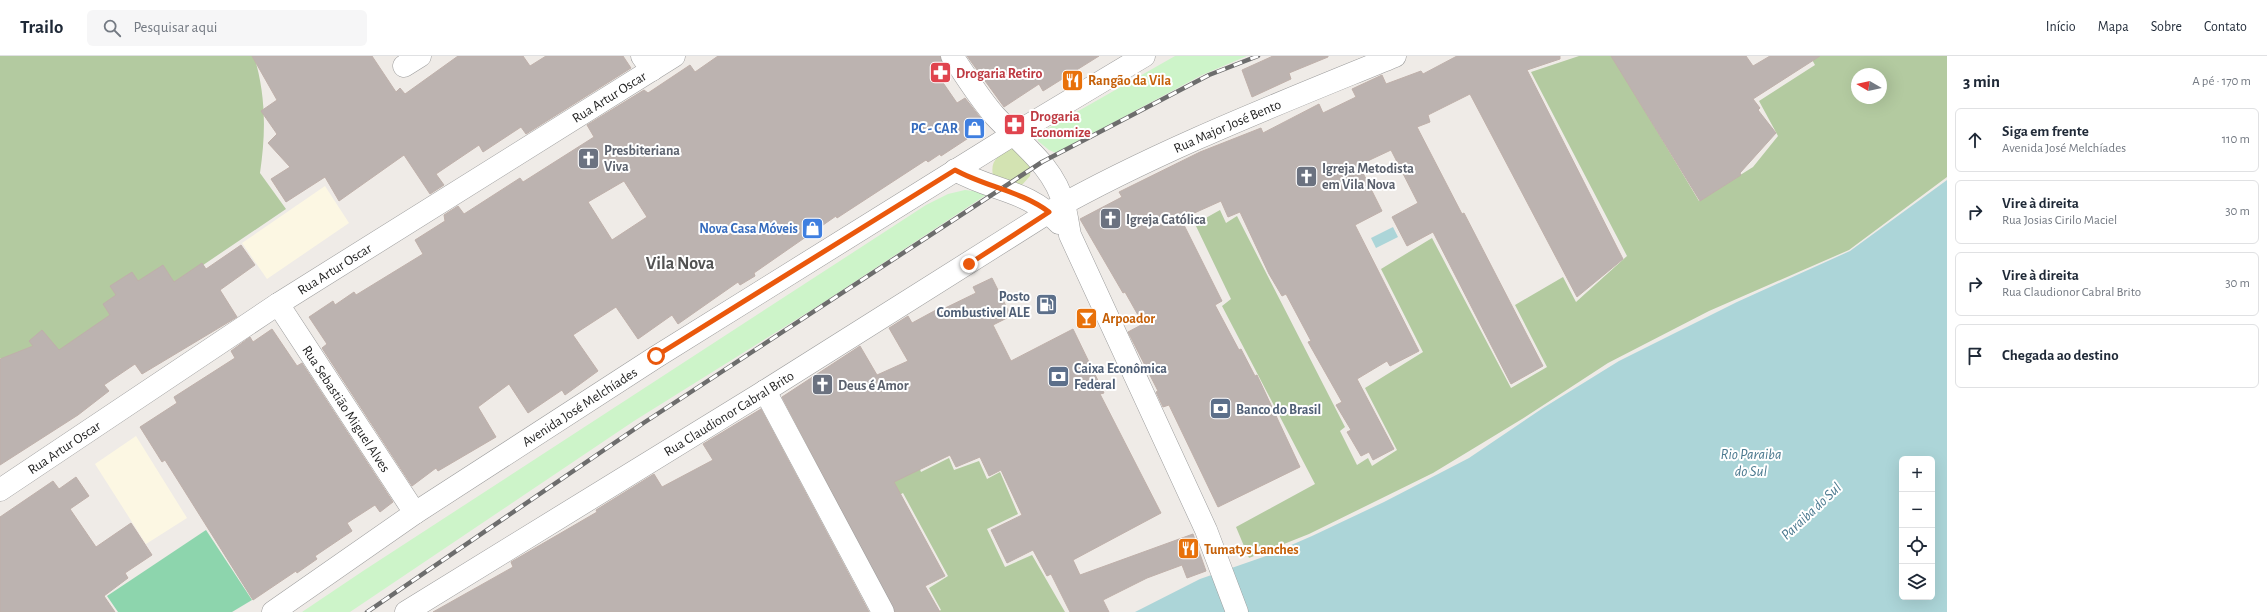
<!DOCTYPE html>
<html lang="pt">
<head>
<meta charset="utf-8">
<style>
	:root { --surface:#fff; --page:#f6f6f7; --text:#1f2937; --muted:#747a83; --line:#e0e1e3 }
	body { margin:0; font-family:"Alegreya Sans",sans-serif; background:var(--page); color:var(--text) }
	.controls { position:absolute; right:12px; bottom:12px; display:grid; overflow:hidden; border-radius:6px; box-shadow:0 4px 16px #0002 }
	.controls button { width:36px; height:36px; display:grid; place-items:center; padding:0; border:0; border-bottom:1px solid var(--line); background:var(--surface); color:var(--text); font:20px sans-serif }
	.compass { position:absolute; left:1851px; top:12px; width:36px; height:36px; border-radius:50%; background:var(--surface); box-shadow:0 4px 16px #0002; rotate:279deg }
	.stop { position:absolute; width:12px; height:12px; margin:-9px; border:3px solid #ea580c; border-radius:50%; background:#fff }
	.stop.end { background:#ea580c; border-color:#fff; box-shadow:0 1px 4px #0008 }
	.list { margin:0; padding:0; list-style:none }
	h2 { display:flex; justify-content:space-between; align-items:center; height:52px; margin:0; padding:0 16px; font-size:17px }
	h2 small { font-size:13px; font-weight:400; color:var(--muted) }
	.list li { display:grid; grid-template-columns:26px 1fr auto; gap:12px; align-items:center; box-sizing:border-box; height:64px; margin:0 8px 8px; padding:0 8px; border:1px solid var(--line); border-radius:6px }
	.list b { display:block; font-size:15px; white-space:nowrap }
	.list p { margin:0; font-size:13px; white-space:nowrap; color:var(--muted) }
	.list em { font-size:13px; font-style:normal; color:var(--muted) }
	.icon { flex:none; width:22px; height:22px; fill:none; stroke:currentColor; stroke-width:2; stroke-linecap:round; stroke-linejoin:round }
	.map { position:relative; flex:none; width:1947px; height:556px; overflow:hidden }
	header { display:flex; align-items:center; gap:24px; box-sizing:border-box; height:56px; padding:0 20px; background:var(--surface); border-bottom:1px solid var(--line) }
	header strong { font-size:19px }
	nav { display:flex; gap:22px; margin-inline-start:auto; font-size:14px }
	.search { width:280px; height:36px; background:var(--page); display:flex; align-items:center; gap:10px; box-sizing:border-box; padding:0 14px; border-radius:6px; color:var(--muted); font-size:15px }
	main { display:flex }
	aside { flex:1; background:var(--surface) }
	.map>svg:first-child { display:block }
	.education { fill:#fcf7e3 }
	.grass { fill:#d3e3b2 }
	.forest { fill:#b3caa0; fill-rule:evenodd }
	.park { fill:#cdf4c9 }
	.pitch { fill:#8dd5ad }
	.water { fill:#acd5d8; fill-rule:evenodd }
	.building { fill:#bcb3b0; stroke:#bfb0aa; fill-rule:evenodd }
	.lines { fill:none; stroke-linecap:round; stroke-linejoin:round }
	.minor-casing { stroke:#9c9c9c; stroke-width:23 }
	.tertiary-casing { stroke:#9c9c9c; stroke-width:23 }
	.minor { stroke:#fff; stroke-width:22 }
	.tertiary { stroke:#fff; stroke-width:22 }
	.rail-casing { stroke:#6d6d6d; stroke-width:4.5 }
	.rail { stroke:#fff; stroke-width:3; stroke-dasharray:9; stroke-linecap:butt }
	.route { stroke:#ea580c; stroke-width:5 }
	.labels { text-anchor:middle; stroke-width:4; stroke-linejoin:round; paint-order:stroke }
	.health-label { font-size:14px; font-weight:bold; fill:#be3a42; stroke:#fff; text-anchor:start }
	.food-label { font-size:14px; font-weight:bold; fill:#c56008; stroke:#fff; text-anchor:start }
	.street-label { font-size:14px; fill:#1f1f1f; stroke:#fff }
	.shop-label { font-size:14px; font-weight:bold; fill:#366cbe; stroke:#fff; text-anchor:end }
	.worship-label { font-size:14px; font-weight:bold; fill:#5b616d; stroke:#fff; text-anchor:start }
	.service-label { font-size:14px; font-weight:bold; fill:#4e5e75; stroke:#fff; text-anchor:start }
	.water-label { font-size:15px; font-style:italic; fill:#4b798f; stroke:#fff }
	.district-label { font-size:18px; font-weight:bold; fill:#525252; stroke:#fff }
</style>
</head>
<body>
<header>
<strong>Trailo</strong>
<div class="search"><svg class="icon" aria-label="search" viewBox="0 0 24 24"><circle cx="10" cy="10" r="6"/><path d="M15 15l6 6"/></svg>Pesquisar aqui</div>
<nav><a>Início</a><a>Mapa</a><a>Sobre</a><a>Contato</a></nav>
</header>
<main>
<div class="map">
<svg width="1947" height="556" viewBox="0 0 1947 556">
	<rect width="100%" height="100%" fill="#efebe7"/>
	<!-- education -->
	<path class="education" d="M325,130L349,167L267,223L242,187Z
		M136,380L187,462L146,488L95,408Z"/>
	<!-- grass -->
	<path class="grass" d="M1010,93H1013L1031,111L1030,120L1022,129L993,120C990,104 998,100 1010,93Z"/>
	<!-- forest -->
	<path class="forest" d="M0,0H254C266,39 266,77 260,117L286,153L67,301L7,304L0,302Z
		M1579,0H1612L1699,145L1753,111L1778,80L1759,45L1815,9L1810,0H1947V121L1849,194L1709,255L1608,307L1522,363L1433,417L1309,478L1249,502L1236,471L1315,428L1222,250L1231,243L1195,168L1220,154L1226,167L1237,160L1345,371L1340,375L1357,409L1368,402L1372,410L1397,394L1365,332L1423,296L1381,213L1432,182L1511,332L1547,311L1515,249L1563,221L1576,246L1627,200L1531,16ZM1857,18H1881V42H1857Z
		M914,399L921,416L949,402L954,414L979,405L987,423L1000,416L1018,458L987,473L1005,511L1032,499L1065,556H937L941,554L929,532L948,520L903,437L867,457Z"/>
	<!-- park -->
	<path class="park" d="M1175,0H1247L1202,19L1056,97L1049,94L1038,85V78Z
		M965,134L989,137L821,248L634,365L350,556H302L363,515L926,149L948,138Z"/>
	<!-- pitch -->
	<path class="pitch" d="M206,474L252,544L232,556H118L107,540Z"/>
	<!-- water -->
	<path class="water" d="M1947,124V556H1135L1200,523L1266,500L1312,480L1384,446L1469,402L1543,352L1619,305L1737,246L1850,195ZM1902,403H1932V541H1902Z
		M1393,171L1398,181L1376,192L1371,182Z"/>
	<!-- building -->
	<path class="building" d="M252,0H372L396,36L400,32L405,38L458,0H523L530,10L546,0H623L631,12L526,78L521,71L483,96L479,89L436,118L444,129L430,138L404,99L339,145L325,121L286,146L271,123L290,111L268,87L277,78L261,55L277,44Z
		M718,0H940L945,12L937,18L957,47L965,42L983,65L973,71L976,77L941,100L940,98L928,106L926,104L837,162L836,160L754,217L755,220L740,229L738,226L678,268L672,259L638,283L616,251L573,279L598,315L565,339L562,334L528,357L509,328L478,351L496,381L438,415L436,412L412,430L322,292L327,288L309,261L333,245L335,249L354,236L356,239L423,198L415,184L445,165L444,159L458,150L464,158L520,122L523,126L594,81L587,69L644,34L648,37L690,9L695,16ZM624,125L647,161L612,184L588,146Z
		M967,0H1099L1043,35L1039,28L1004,51Z
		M1273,0H1328V1L1289,17L1291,23L1252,41L1242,14Z
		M1457,0H1560V3L1527,14L1623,203L1577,241L1470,38L1428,59L1430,66L1417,71L1462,158L1464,157L1543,310L1511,328L1433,176L1407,190L1392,161L1418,147L1391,94L1359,109L1382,155L1355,169L1419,295L1390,310L1387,305L1357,323L1394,393L1373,404L1369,396L1361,400L1347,376L1351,374L1336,349L1342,346L1308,286L1311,285L1286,238L1282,240L1269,218L1240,156L1228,161L1221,145L1181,163L1222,245L1215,249L1239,294L1241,293L1255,320L1257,319L1300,411L1218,451L1169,349L1163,351L1156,336L1158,335L1128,276L1143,268L1125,236L1123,237L1080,163L1122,141L1119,136L1200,96L1261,72L1263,77L1319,48L1323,57L1356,41L1352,33L1382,19L1386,28L1421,15L1423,18Z
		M1611,0H1746L1753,10L1770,0H1820L1753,43L1760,52L1758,54L1776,77L1740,117L1741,119L1700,145Z
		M241,189L255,209L220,234L237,261L142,318L135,308L104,329L109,335L78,359L0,409V303L33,290L29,285L42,274L59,294L110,259L103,248L116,239L110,230L132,216L138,225L163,209L174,226L202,207L206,213Z
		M992,222L1011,260L993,269L1011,305L1073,273L1104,337L1100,338L1161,457L1073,504L1080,519L1193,478L1206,515L1187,522L1182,509L1147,522L1103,544L1109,556H1070L1051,518L1047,520L1033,494L1007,507L991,474L1022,459L1001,414L989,420L980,401L956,411L950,399L894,426L945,520L925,530L940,556H895L782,341L860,290L877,319L908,305L889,272L908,260L912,267L936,254L937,256L976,237L973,231Z
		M272,273L297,310L302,307L393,446L380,456L375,449L347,467L352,475L315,500L317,503L297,517L296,515L253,544L165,404L162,406L140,371L177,347L174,341L235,302L231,295L250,281L253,286Z
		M761,353L869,556H433L513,511L511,506L597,456L596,454L654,418L662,431L713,404L703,388Z
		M76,421L89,440L70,453L96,491L131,467L152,499L125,517L128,522L104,540L115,556H0V461L53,425L59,433Z"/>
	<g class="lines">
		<defs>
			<g id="minor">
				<path d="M642,0L652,14"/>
				<path d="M404,10L420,0"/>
				<path d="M1014,78L1144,0"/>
				<path d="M765,335L883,556"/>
				<path id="s1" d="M406,556L765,335L1049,156"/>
			</g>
			<g id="tertiary">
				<path d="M952,0C966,20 979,42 995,60C1021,88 1054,110 1064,149C1067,159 1068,169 1070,179L1206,474L1237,556"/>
				<path d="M955,114C994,136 1027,133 1059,167"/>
				<path id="s2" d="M1049,156C1159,94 1278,48 1395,0"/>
				<path id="s3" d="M278,248L415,457"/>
				<path id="s4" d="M0,434L278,248L674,0"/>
				<path id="s5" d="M273,556L415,457L656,301L1014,78"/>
			</g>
		</defs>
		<!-- minor casing -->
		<use href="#minor" class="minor-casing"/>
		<!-- tertiary casing -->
		<use href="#tertiary" class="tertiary-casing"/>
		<!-- minor -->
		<use href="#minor" class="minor"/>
		<!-- tertiary -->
		<use href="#tertiary" class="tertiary"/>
		<defs>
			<path id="rail" d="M367,556L645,366L1042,106L1209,19L1258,0"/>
		</defs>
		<!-- rail casing -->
		<use href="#rail" class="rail-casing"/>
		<!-- rail -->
		<use href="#rail" class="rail"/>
	</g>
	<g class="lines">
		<!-- route -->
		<path class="route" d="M656,300L955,114C986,131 1021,135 1049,156L969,208"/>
	</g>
	<!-- icons -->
	<defs>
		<symbol id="pharmacy-square" viewBox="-11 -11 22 22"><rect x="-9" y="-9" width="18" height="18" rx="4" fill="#e0444e" stroke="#fff"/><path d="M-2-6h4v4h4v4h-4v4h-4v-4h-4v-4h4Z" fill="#fff"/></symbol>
		<symbol id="restaurant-square" viewBox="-11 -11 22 22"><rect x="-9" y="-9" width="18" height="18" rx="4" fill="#e8710a" stroke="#fff"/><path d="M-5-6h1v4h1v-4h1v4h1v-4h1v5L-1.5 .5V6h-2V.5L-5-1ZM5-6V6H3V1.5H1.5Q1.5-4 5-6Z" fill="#fff"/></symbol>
		<symbol id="shop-square" viewBox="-11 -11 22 22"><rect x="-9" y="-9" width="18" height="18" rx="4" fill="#3f7fe0" stroke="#fff"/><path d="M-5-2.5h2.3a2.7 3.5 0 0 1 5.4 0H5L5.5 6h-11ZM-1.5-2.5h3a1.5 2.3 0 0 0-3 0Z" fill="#fff"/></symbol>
		<symbol id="church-square" viewBox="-11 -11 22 22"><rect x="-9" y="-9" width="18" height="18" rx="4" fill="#6b7280" stroke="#fff"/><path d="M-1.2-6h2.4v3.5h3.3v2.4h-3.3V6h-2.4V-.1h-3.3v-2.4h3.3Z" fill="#fff"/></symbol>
		<symbol id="fuel-square" viewBox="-11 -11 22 22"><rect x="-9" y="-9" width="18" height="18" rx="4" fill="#5c6f8a" stroke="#fff"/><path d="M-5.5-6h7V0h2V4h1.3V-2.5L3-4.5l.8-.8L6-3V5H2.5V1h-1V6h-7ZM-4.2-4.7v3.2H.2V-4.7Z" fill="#fff"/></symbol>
		<symbol id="bar-square" viewBox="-11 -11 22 22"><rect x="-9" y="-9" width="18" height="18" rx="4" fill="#e8710a" stroke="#fff"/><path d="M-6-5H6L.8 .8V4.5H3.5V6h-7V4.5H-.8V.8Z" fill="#fff"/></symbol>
		<symbol id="bank-square" viewBox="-11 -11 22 22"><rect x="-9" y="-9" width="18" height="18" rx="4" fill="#5c6f8a" stroke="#fff"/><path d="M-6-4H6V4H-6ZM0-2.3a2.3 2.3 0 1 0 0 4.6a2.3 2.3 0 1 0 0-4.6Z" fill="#fff"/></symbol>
	</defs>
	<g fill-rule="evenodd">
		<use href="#pharmacy-square" x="928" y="4" width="25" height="25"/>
		<use href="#restaurant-square" x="1060" y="12" width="25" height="25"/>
		<use href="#pharmacy-square" x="1002" y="56" width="25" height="25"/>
		<use href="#shop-square" x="962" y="60" width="25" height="25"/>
		<use href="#church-square" x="576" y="90" width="25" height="25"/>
		<use href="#church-square" x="1294" y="108" width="25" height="25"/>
		<use href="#church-square" x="1098" y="150" width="25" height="25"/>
		<use href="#shop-square" x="800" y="160" width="25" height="25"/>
		<use href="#fuel-square" x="1034" y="236" width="25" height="25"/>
		<use href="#bar-square" x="1074" y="250" width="25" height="25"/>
		<use href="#bank-square" x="1046" y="308" width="25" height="25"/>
		<use href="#church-square" x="810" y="316" width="25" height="25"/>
		<use href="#bank-square" x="1208" y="340" width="25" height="25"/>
		<use href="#restaurant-square" x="1176" y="480" width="25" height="25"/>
	</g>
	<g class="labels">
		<!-- health labels -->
		<g class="health-label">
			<text x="956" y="22">Drogaria Retiro</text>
			<text x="1030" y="65">Drogaria<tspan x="1030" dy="16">Economize</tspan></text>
		</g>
		<!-- food labels -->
		<g class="food-label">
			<text x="1088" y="29">Rangão da Vila</text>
			<text x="1102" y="267">Arpoador</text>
			<text x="1204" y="498">Tumatys Lanches</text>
		</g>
		<!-- street labels -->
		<g class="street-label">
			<text dy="5" stroke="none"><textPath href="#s4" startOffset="725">Rua Artur Oscar</textPath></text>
			<text dy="5" stroke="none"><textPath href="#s2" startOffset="198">Rua Major José Bento</textPath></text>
			<text dy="5" stroke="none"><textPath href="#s4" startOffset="401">Rua Artur Oscar</textPath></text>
			<text dy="5" stroke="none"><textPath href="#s5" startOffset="369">Avenida José Melchíades</textPath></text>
			<text dy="5" stroke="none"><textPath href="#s3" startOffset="125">Rua Sebastião Miguel Alves</textPath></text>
			<text dy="5" stroke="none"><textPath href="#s1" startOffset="379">Rua Claudionor Cabral Brito</textPath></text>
			<text dy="5" stroke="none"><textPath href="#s4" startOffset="77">Rua Artur Oscar</textPath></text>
		</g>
		<!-- shop labels -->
		<g class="shop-label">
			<text x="958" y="77">PC - CAR</text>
			<text x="798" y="177">Nova Casa Móveis</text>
		</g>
		<!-- worship labels -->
		<g class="worship-label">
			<text x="604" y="99">Presbiteriana<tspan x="604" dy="16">Viva</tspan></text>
			<text x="1322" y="117">Igreja Metodista<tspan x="1322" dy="16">em Vila Nova</tspan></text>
			<text x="1126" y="168">Igreja Católica</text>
			<text x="838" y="334">Deus é Amor</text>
		</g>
		<!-- service labels -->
		<g class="service-label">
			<text x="1030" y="245" text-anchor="end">Posto<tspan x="1030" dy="16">Combustivel ALE</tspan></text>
			<text x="1074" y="317">Caixa Econômica<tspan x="1074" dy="16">Federal</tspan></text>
			<text x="1236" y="358">Banco do Brasil</text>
		</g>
		<!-- water labels -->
		<g class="water-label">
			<text x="1751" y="403">Rio Paraiba<tspan x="1751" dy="17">do Sul</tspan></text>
			<text transform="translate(1811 455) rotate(-43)" y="5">Paraiba do Sul</text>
		</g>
		<!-- district labels -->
		<g class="district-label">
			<text x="680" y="213">Vila Nova</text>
		</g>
	</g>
</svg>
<div class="controls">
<button>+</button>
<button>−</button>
<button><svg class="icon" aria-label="locate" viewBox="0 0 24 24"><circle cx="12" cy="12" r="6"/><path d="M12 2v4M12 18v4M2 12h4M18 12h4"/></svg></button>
<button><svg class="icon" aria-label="layers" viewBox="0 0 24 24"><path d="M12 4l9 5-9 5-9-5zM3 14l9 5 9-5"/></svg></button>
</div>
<svg class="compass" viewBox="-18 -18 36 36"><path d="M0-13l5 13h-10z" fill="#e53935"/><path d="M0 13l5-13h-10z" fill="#747a83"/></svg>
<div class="stop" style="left:656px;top:300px"></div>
<div class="stop end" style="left:969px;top:208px"></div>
</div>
<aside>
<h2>3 min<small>A pé · 170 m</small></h2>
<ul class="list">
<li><svg class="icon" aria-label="ahead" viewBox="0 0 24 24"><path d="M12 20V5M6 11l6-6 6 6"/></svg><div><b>Siga em frente</b><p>Avenida José Melchíades</p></div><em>110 m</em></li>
<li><svg class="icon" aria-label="right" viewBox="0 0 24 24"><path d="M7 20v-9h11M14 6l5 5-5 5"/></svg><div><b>Vire à direita</b><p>Rua Josias Cirilo Maciel</p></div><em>30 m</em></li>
<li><svg class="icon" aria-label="right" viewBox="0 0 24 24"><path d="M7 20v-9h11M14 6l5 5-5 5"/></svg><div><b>Vire à direita</b><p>Rua Claudionor Cabral Brito</p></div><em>30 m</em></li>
<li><svg class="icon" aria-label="arrive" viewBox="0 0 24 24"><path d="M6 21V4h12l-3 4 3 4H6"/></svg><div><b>Chegada ao destino</b></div></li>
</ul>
</aside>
</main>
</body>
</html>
